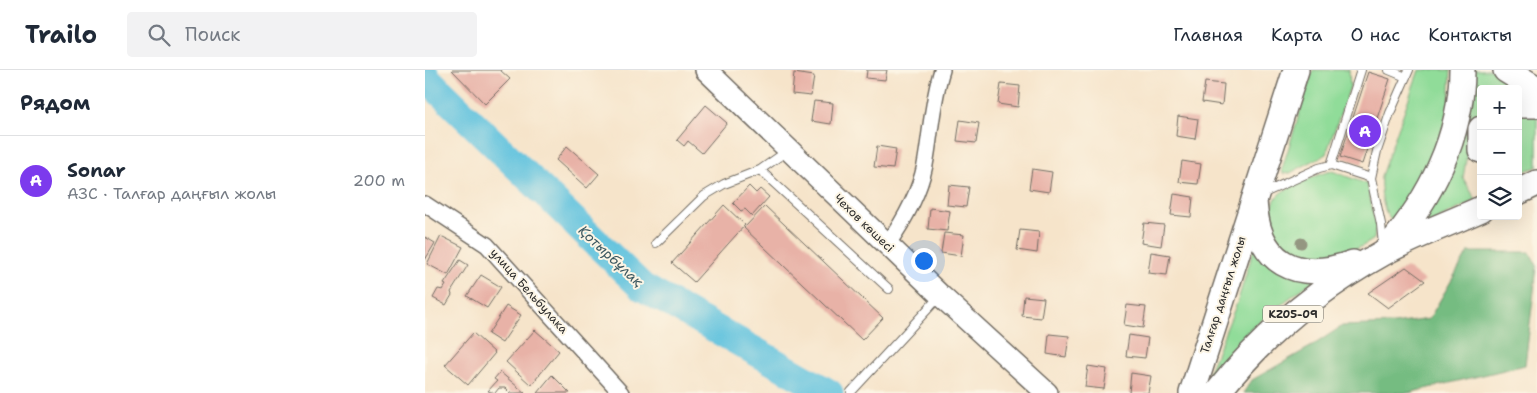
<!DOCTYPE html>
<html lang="ru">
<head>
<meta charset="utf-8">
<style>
	:root { --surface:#fff; --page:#f2f2f3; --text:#1f2937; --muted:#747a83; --line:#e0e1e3; --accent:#7c3aed }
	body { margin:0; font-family:"Shantell Sans",sans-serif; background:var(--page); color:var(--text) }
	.controls { position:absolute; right:15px; top:15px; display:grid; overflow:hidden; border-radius:5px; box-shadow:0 5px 20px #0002 }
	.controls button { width:45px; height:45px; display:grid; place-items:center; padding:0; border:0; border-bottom:1px solid var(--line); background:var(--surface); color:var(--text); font:25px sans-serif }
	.you { position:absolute; left:498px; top:190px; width:18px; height:18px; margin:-12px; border:4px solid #fff; border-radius:50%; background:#1a73e8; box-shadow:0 0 0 8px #1a73e833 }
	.badge { display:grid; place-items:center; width:32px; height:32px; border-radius:50%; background:var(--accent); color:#fff; font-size:16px; font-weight:700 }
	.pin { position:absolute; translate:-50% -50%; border:2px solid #fff; box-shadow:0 1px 5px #0006 }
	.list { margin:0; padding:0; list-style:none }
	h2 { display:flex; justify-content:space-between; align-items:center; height:65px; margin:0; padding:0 20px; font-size:21px }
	h2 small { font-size:16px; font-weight:400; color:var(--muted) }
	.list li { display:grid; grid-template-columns:32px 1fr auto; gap:15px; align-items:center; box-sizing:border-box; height:90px; padding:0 20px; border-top:1px solid var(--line) }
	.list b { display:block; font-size:19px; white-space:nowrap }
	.list p { margin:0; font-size:16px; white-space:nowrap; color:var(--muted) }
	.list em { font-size:16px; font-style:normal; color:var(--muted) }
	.icon { flex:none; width:28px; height:28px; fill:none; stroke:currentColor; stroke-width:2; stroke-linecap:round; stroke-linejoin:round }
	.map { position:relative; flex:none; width:1112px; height:323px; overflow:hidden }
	header { display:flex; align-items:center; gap:30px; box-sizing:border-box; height:70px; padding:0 25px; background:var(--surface); border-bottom:1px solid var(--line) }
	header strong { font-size:24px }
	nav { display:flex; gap:28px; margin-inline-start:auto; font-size:18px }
	.search { width:350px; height:45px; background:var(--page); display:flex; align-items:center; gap:12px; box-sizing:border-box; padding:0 18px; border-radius:5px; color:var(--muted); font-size:19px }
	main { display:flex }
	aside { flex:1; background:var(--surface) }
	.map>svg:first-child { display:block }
	.green { fill:#90dc99; stroke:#5e8462 }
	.forest { fill:#74bc81; stroke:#507456 }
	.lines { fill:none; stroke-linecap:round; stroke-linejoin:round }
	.river { stroke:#60c2de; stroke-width:29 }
	.building { fill:#e8b2a7 }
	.lane-casing { stroke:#726c63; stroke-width:10 }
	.street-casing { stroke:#726c63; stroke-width:18 }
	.secondary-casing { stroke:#726c63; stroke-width:24 }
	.primary-casing { stroke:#726c63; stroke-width:28 }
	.lane { stroke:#fff; stroke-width:8 }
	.street { stroke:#fff; stroke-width:15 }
	.secondary { stroke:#fff; stroke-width:21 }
	.primary { stroke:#fff; stroke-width:25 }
	.tree { fill:#949681 }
	.labels { text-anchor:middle; stroke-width:4; stroke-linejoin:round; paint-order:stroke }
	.shield { fill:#fcf5e5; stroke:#6a6863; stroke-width:1 }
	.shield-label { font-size:11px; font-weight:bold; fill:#2b2b2b }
	.street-label { font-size:12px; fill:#2b2b2b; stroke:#fcf5e5 }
	.water-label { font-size:14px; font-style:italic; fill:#3b5861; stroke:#fcf5e5 }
</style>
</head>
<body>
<header>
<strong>Trailo</strong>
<div class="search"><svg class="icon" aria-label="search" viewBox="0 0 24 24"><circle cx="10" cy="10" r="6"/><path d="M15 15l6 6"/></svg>Поиск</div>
<nav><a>Главная</a><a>Карта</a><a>О нас</a><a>Контакты</a></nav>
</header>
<main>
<aside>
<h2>Рядом<small></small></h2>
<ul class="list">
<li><span class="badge">A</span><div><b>Sonar</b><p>АЗС · Талғар даңғыл жолы</p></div><em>200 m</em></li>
</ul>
</aside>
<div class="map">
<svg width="1112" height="323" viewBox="0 0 1112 323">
	<rect width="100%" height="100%" fill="#fcf5e5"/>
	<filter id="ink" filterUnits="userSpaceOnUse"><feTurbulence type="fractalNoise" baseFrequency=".02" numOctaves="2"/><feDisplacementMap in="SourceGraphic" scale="10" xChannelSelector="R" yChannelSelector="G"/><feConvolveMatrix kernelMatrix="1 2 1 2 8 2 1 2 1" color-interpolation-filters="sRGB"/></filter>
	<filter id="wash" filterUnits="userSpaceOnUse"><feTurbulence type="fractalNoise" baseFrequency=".0096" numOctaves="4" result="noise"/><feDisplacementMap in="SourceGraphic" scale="20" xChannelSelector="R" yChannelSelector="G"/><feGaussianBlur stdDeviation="1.12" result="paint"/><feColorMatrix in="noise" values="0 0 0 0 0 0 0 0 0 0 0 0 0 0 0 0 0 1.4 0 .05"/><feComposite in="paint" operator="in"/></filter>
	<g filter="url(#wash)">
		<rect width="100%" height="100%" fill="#f6e4ca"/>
		<!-- green -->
		<path class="green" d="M888,0H924L925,17L901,84L865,103L858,104L857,99Z
			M994,0H1026L1024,38L1003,106L968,152C957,144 955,118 956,106Z
			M1047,0H1070L1082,10L1069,19H1056V39L1044,72L1038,108L1051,130L977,167Z
			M1093,26L1112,29V97L1093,103Z
			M907,101L942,114L951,156L949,169C927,185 886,195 862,178C848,169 842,145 850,130C854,121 866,117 875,113C885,109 895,103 907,101Z
			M830,176L895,207C848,237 810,271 778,316L812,233Z"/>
		<!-- forest -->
		<path class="forest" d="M1043,182H1105L1112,196L1100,295L983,323H818L827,310L887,276L917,256L969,254L1004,249Z"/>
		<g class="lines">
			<!-- river -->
			<path class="river" d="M0,7L217,217L404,323"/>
		</g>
		<g id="blocks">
			<!-- building -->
			<path class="building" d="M27,0H75L85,9L60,34Z
				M442,0H462L460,10L441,8Z
				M943,2L965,9L937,94L915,87Z
				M369,3L389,6L386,26L367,24Z
				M780,12L799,14L797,35L777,32Z
				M576,14L595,16L593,37L573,34Z
				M389,31L408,33L406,54L386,51Z
				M281,35L302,53L277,83L263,71L259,76L252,70Z
				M753,46L773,49L770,69L751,66Z
				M535,50L554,53L551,73L532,71Z
				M142,76L174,104L162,118L131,90Z
				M452,76L471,79L468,99L449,97Z
				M757,91L776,94L773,114L754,112Z
				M607,99L627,102L624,122L604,119Z
				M524,115L544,117L541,137L522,135Z
				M324,116L331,123L335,119L344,127L327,146L320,139L316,141L308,133Z
				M749,124L768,127L766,147L746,145Z
				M299,135L320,155L269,212L247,193Z
				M340,136L458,248L437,270L319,158Z
				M505,138L525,141L522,161L503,159Z
				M719,153L739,155L736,176L716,173Z
				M595,160L614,162L612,183L592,180Z
				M519,163L539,165L536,186L516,183Z
				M16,166L38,177L23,205L2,194Z
				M0,167L10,173L0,190Z
				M726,182L745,185L742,205L723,203Z
				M35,190L43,195L26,222L27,225L21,235L8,228L13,219L18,220L21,215L19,214Z
				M981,197L1000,211L963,238L943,223Z
				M56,205L76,217L62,238L42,226Z
				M599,226L619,228L616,248L597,246Z
				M702,235L721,237L718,258L699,255Z
				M81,236L96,245L77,273L63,264Z
				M110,260L134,281L106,315L81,292Z
				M48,263L70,283L43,315L20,295Z
				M624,264L644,266L641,287L622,284Z
				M704,265L723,268L720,288L701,286Z
				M663,296L682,299L679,319L660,317Z
				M75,302L100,323H85L80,318H74L70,323L63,321L72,311L69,309Z
				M706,303L726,306L723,323H704Z
				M127,305L145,323H112Z"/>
		</g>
	</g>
	<g filter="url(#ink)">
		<use href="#blocks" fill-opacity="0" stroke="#726c63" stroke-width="1"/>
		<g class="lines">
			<defs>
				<path id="lane" d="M964,0L981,7
					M906,95L936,0
					M335,100L464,219
					M837,124L894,98L906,95L946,108
					M231,173L279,126L299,114L335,100L362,81
					M958,175L956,154L946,108L952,81L965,43L984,0
					M426,322L514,227"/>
				<path id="street" d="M0,134L62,175L196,323
					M462,175C479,151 494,124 500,95C506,63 507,31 517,0"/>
				<path id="secondary" d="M281,0L516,226L622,323"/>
				<path id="primary" d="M1081,0L1112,19
					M1093,35H1112
					M1056,59V80
					M1093,122L1112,113
					M829,130C832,194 871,213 928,193
					M962,179C1005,129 1037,67 1037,0
					M767,323L871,0
					M792,323C838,265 893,219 958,183C989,166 1023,154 1056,139"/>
			</defs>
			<!-- lane casing -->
			<use href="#lane" class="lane-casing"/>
			<!-- street casing -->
			<use href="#street" class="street-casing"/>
			<!-- secondary casing -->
			<use href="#secondary" class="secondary-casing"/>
			<!-- primary casing -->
			<use href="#primary" class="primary-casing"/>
			<!-- lane -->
			<use href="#lane" class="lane"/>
			<!-- street -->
			<use href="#street" class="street"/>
			<!-- secondary -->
			<use href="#secondary" class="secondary"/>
			<!-- primary -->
			<use href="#primary" class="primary"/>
		</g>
		<!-- trees -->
		<circle class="tree" cx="876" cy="173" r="5.5"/>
	</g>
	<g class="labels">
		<!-- shield labels -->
		<rect class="shield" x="838" y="235.5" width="60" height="17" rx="4"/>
		<g class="shield-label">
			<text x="868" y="248">KZ05-09</text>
		</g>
		<!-- street labels -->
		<g class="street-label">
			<text transform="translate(439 153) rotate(44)" y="4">Чехов көшесі</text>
			<text transform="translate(104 221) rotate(48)" y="4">улица Бельбулака</text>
			<text transform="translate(798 225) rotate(-72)" y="4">Талғар даңғыл жолы</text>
		</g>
		<!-- water labels -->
		<g class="water-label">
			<text transform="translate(186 186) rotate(43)" y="5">Қотырбұлақ</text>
		</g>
	</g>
</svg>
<div class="controls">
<button>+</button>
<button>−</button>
<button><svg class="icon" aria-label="layers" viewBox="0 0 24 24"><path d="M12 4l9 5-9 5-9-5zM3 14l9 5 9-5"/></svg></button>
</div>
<div class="you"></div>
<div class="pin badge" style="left:940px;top:61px">A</div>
</div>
</main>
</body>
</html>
